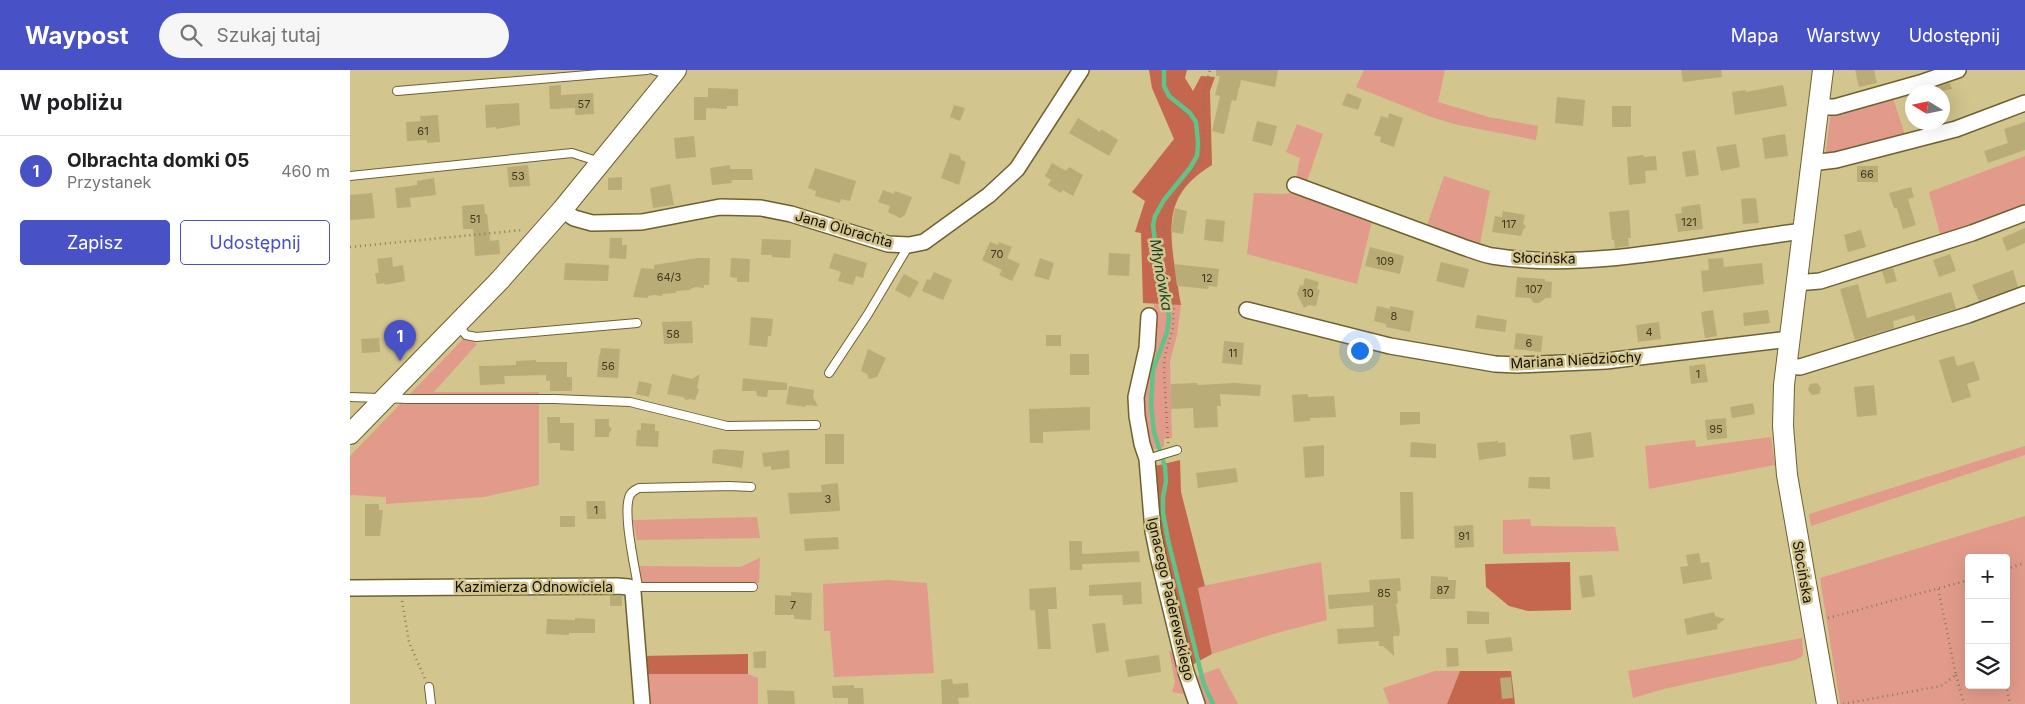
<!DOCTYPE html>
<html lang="pl">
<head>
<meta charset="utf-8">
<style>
	:root { --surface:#fff; --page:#f6f6f6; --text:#202124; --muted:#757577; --line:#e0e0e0; --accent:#4951c6 }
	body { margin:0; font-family:Inter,sans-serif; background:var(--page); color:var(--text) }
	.controls { position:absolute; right:15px; bottom:15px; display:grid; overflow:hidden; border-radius:5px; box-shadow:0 5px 20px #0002 }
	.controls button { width:45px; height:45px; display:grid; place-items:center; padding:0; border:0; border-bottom:1px solid var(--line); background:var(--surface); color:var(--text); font:25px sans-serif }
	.compass { position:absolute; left:1555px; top:15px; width:45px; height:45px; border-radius:50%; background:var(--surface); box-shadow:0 5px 20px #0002; rotate:280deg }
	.you { position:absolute; left:1009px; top:280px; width:18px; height:18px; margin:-12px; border:4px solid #fff; border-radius:50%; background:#1a73e8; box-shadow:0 0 0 8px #1a73e833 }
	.badge { display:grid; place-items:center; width:32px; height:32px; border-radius:50%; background:var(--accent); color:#fff; font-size:16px; font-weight:700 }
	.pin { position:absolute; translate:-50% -41px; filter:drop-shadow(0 1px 2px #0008) }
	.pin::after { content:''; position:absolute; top:26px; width:18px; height:15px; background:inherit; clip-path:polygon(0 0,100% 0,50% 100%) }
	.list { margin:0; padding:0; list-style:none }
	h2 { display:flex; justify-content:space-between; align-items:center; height:65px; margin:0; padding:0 20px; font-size:21px }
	h2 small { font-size:16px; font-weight:400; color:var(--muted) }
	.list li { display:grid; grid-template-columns:32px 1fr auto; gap:15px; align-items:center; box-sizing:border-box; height:70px; padding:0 20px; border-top:1px solid var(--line) }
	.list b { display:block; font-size:19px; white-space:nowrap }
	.list p { margin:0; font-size:16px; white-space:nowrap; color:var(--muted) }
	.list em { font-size:16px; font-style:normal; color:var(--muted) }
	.actions { display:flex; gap:10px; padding:15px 20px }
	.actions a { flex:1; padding:11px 0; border:1px solid var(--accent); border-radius:5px; text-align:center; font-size:18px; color:var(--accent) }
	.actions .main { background:var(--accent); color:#fff }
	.icon { flex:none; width:28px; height:28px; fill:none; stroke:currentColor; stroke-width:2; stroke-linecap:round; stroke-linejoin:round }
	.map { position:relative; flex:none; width:1675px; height:634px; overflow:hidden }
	header { display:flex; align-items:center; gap:30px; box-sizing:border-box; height:70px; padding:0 25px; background:var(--accent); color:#fff }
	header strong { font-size:24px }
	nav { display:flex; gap:28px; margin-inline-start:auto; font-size:18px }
	.search { width:350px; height:45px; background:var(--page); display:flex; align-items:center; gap:12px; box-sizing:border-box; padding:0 18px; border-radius:28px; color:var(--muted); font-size:19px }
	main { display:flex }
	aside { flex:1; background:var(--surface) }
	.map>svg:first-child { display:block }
	.green { fill:#e29b8a; fill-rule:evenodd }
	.forest { fill:#c5664f }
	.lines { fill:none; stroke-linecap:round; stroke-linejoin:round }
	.stream { stroke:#62c388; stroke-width:4.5 }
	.building { fill:#baac76 }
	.service-casing { stroke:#6f612e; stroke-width:10 }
	.minor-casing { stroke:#6f612e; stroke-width:18 }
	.tertiary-casing { stroke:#6f612e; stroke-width:22 }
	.path { stroke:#867c55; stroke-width:2.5; stroke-dasharray:1 4; stroke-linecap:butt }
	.service { stroke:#fff; stroke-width:8 }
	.minor { stroke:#fff; stroke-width:15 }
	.tertiary { stroke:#fff; stroke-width:20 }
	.labels { text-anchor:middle; stroke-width:5; stroke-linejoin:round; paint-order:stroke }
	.number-label { font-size:11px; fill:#3e371e }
	.street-label { font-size:14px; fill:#151000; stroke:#d3c58e }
	.water-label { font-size:15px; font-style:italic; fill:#1a422a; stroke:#d3c58e }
</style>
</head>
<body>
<header>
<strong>Waypost</strong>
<div class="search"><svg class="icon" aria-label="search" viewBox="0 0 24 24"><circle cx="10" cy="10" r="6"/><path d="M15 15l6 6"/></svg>Szukaj tutaj</div>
<nav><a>Mapa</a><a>Warstwy</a><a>Udostępnij</a></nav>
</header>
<main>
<aside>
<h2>W pobliżu<small></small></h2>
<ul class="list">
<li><span class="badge">1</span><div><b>Olbrachta domki 05</b><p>Przystanek</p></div><em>460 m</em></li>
</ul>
<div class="actions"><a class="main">Zapisz</a><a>Udostępnij</a></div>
</aside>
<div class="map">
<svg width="1675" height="634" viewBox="0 0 1675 634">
	<rect width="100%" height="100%" fill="#d3c58e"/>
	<!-- green -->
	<path class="green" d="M1014,0H1095L1088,32L1139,47L1188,56L1186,70L1108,55L1084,48L1006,17Z
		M1542,25L1556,68L1475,87L1481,41Z
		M947,54L973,64L956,114L946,108L950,88L936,82Z
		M1675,86V136L1591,168L1579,122Z
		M1094,106L1140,121L1130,174L1076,158Z
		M946,122L1022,151L1007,214L897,184L904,123L933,124Z
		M804,234L831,235L827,265L820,291L822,368L814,369V377L799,380L792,325L803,268Z
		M114,268L127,274L84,322H189V415L134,427L36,434V427L0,425V386Z
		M1421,367L1425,395L1299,419L1295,376L1345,370L1346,377Z
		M1675,376V385L1461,456L1459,444Z
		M1675,446V634H1490L1470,508ZM1619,488H1656V615H1619Z
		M407,447L410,468L287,470L283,450Z
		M1180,449L1181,456L1265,457L1269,481L1153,484V450Z
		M410,488L409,513H290L289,496L390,497Z
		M971,492L977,550L923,564L862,584L848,517Z
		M539,510L577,513L584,603L484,607L480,561H474L473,514Z
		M1452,568L1453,586L1445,590L1314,619L1283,628L1278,601Z
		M819,581L828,583L838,625L822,622L825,612Z
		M869,598L888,634H853L844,607Z
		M1085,601H1110L1097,634H1039L1033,618Z
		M295,604H398L408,608V634H298Z"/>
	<!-- forest -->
	<path class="forest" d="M799,0H837L835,8L843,21L851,6L865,7L860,21L862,95C820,121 818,147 824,192C827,206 828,221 831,235L793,233L791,163L785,162L795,131L782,122L824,69L802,18Z
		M830,390L831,422L855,516L848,518L862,584L840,596C825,530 804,463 805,396Z
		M1220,492L1221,540L1178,541L1159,536L1136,517L1135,494Z
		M398,584V604H295L291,586Z
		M1110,601H1161L1165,634H1097Z"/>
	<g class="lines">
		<!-- stream -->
		<path class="stream" d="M814,0V16L819,26L840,43L846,52L848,73L847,86L840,98L814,130L805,146L803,155L808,196L817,229L819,248L817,262L803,300L801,335L804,362L815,397L816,411L813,427V443L818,470L854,615L863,634"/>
	</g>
	<!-- building -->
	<path class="building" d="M866,0H928L925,17L891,10L886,31L882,30L874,64L862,61L870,26L865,25L870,6H866Z
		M1331,0H1371L1372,7L1333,12Z
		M1505,0H1524L1527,13L1509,17Z
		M1600,13L1602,19L1588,22L1586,17Z
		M211,15V25L243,23L244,44L225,45V38L200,39L199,16Z
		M1433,15L1437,36L1385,45L1382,22L1396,20V22Z
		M358,18L388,19V36H377V39L356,38V50H344V27H358Z
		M997,23L1012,29L1008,40L992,35Z
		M1207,27L1235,30L1233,56L1205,53Z
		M169,33L170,55L146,59V57L136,58L135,35Z
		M604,35L615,38L610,51L600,47Z
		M1262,36H1281V57H1262Z
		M1039,43L1053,48L1044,77L1030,72L1031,67L1024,65L1031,46L1038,48Z
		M88,45L90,72L77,73V70L57,71L56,52L71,51L70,46Z
		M728,48L750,62L751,59L768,70L759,86L719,63Z
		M907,51L927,56L922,76L902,71Z
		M1675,52V80L1638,93L1634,81L1658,73L1654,59Z
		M1435,64L1438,86L1415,89L1412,68Z
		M344,66L346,87L326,89L324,68Z
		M1386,74L1390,97L1371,101L1366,77Z
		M1345,80L1349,105L1336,107L1332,82Z
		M600,83L610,86L611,90L616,92L609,115L591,108Z
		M1293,85L1294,87L1306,86L1307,100L1295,101L1296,113L1279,115L1277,87Z
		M702,93L716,101L719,97L733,105L723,126L713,120L711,123L698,115L701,110L695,106Z
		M178,95L180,116L159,117L157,97Z
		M380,95V99H402L403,110H381L382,113L362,115L360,98Z
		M1507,96H1528V112H1507Z
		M465,98L506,111L500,131L491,129L490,133L465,126L466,121L458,118Z
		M272,107V120H258V108Z
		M84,108L86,125L60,128L61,137L47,138L45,118L67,115V111Z
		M320,114L324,135L303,138L300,118Z
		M1561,117L1564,127L1558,129L1566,155L1553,159L1547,138H1544L1539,123Z
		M533,120L544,124L545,121L562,127L555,145L550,148L538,142L540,136L528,132Z
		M22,123L25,148L0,150V125Z
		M1406,128L1409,153L1393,154L1391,129Z
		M134,134L135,144H137L140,171L149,170L150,184L125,186L123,159H113L112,136Z
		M1350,134L1353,159L1328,162L1325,144L1332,143L1331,137Z
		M825,138L837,141L833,164L821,162Z
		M1279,140L1281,168H1278L1279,176L1265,178L1264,170H1262L1259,142Z
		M1153,141L1175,145L1173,153L1176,157L1173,160L1171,166L1142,162L1145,146L1152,147Z
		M856,149L875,151L873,172L854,170Z
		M1675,158V173L1657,181L1652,168Z
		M1511,160L1516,177L1498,182L1494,165Z
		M260,168H272V175H277L276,189L259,188Z
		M412,169L441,170L440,188L422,187V185H411Z
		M640,172L648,175L649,172L662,177L657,188L670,194L662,211L649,205L652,200L632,190Z
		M1020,177L1054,186L1050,204L1015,196Z
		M484,183L517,193L513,208L506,206L503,215L488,211L491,202L479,198Z
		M759,183L780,184L779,206L758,205Z
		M1600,184L1606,201L1589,207L1583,190Z
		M42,187L43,197L53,195L55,211L35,215L34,213L27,214L25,203H29L27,189Z
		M348,188H360L359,215H354V218L346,217L340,219V220L326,221V223L312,224V226L304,225L298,226V228L283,227L291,198L304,199V195Z
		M381,188L400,189L399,212H387V208L380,207Z
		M690,188L704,193L699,210L684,206Z
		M1373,188L1374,197L1412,193L1414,214L1353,222L1351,201L1359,200L1358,189Z
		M1091,192L1119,199L1114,218L1086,211Z
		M215,193L259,195L258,211L214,210Z
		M824,194L869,199L867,217L859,216L858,219L827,216Z
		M1543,198L1547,211L1536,214L1532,201Z
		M1663,200L1668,217L1629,231L1622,215Z
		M584,202L602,210L593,230L572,221L577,209L580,210Z
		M554,204L569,212L560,228L545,220Z
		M1167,207L1195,209V211L1202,212L1201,228H1196L1189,233H1184L1180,228L1165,227Z
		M955,208L969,212L967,219L970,220L966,236L959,235L954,238L947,224L950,215L953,216Z
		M1508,214L1517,248L1601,222L1606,239L1566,251L1564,245L1543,251L1544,258L1505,270L1490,219Z
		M1027,236L1040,239V236L1064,241L1060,262L1036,257V254L1024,251Z
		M1363,240L1367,266L1355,268L1351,242Z
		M1418,240L1420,253L1394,256L1393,243Z
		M1127,245L1157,250L1155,262L1125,258Z
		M401,247L423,249L421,266H418L417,277L399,275Z
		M342,251L343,273L314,274L312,252Z
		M1309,252L1311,269L1288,272L1286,255Z
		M1166,263L1193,266L1191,282L1164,279Z
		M696,265H711V276H696Z
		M29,268L30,282L12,283L11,269Z
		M874,271L894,273L892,295L872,293Z
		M251,278L270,279L268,308L247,307L249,285H250Z
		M518,279L536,288L527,307L519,309L517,304L511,301Z
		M720,284H739V305H720Z
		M1604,286L1607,296L1624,291L1630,310L1617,314L1621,327L1602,333L1589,290Z
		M186,290V292H217V307H222V321H200V311H196V305L154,306L155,314L130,315L129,296L166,295V291Z
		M1355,294L1358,312L1341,314L1339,296Z
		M322,304L342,309L350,304L347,318L349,320L345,330L340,329L336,330L333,327L317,324Z
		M393,308L437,313V320H418L417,327L407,326L406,321H392Z
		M289,311L302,314L299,327L286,324Z
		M847,313V315L884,313L911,315L910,326L870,324L871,336H867L868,357L844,358L843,338L821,339V314Z
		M1467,313L1471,318L1469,324L1462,325L1458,320L1460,314Z
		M1524,315L1527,345L1507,347L1504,317Z
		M439,316L464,320L463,327L468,336L456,335L455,337L436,334Z
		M958,324V327L984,326L986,347L960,348V351L944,352L942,325Z
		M1403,333L1405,344L1382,348L1380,337Z
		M740,337V360L693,362V373H680L679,339Z
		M1050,342H1070V354L1050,355Z
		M197,347H210V353H224V381L210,380V373H198Z
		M1376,348L1377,368L1357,370L1355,350Z
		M245,349H259V356L262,359L259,363V367H245Z
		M291,353L305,354V361H309L308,377L286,376L287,360H291Z
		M1241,362L1244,387L1223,390L1220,365Z
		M475,364H494V394H475Z
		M1148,371V373L1155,372L1156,386L1129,390L1127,373Z
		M1061,372L1086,374V388L1060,387Z
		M974,375V406L955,408L953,377Z
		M370,379L394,381L392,398L362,393L363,380Z
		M439,380L440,398L421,400V396L414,397L412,383Z
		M886,398L888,412L848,418L846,403Z
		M1179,407H1200V419L1178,418Z
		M488,413L490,441L440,444L438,423L472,422L471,415Z
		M1050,422H1063L1064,469H1051Z
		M236,431H255L256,449H237Z
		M15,434H29V440H33L30,466H15Z
		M210,446H225V457H210Z
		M1123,455L1124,477L1105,478L1104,456Z
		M488,467L489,479L455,481L454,469Z
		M719,471H732V484L789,481L790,492L732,494V500H720Z
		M1349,483L1351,493L1359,492L1362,509L1333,514L1330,497L1338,496L1336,485Z
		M1242,505L1245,526L1232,528L1229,506Z
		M1081,506L1098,507V510H1106L1105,529H1080Z
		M1050,508L1051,521H1047L1048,533L1046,534L1050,561L1049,566H1043L1044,586L1033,576H1029V571L988,574L987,559L1024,557L1023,535L979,539L978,525L1020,522L1019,510Z
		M791,512L792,534L773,535L772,525L739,526V515Z
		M706,517L707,539H698L701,579H688L685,540H680L679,519Z
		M441,522L462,523L461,550L444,549V545H425V525L441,526Z
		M260,525L272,526V536H260Z
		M1117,541L1139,542V554H1117Z
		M1364,542L1365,546L1375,549L1367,555L1368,559L1337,565L1334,549Z
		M225,548L245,549V563H219V565L196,564L197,549L225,550Z
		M755,553L759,581L746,583L742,554Z
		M1161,567L1163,581L1137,584L1135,570Z
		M1096,578H1108L1109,596L1097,597Z
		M416,581V598H404L403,582Z
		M809,585L811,602L778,607L775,590Z
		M1161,607L1163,628L1152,629L1150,608Z
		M602,609L603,614L618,613L619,627L608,628L609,634H592L591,610Z
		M504,615V618H513L514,634H498V628H483L482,616Z
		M417,620L444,621L445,634H418Z"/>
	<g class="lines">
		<defs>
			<path id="service" d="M303,0L320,5
				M47,21L297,0
				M0,106L222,83L250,92
				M107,254L116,265L126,267L287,253
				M479,303L518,244L559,175
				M0,327L58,329H205L280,332L377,356L466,355
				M797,389L827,380
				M288,517H403
				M281,519L288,517C285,497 272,441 280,425C282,421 285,420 289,418L379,416L401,417
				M79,617L81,634"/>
			<path id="minor" d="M1468,37H1485L1570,13L1608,0
				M1461,93L1486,90L1606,59L1675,33
				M945,115L1113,177C1122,180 1132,184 1142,186C1240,202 1355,173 1453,161
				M212,140L224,148L242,153L292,152L370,137L411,138L441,144L538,174L559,175L574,172L639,125L667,99L731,0
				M1446,213L1470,211L1622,163L1675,143
				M897,240L1040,276L1145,294L1167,295L1256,291L1439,269
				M799,246L797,278L786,327L787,346L792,374L797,389L803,461L808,486L836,602L847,634
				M1436,296L1450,297L1618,245L1675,224
				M0,518L267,516L279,517L283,522L292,634"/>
			<path id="tertiary" d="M1473,0L1434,315L1433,356L1437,405L1477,634
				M0,364L150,210L212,140L326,0"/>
		</defs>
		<!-- service casing -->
		<use href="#service" class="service-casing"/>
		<!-- minor casing -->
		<use href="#minor" class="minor-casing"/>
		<!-- tertiary casing -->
		<use href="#tertiary" class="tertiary-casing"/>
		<!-- path -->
		<path class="path" d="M0,177L173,160
			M818,373L814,299L815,285L823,258L824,222L813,166L814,156L821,132L851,90L854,67L855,17L860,0
			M1656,499L1675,493
			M52,531L59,572L75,609
			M1478,548L1619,510
			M1606,605L1614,634
			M1656,615L1660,634
			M1493,634L1591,616L1606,605L1588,518"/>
		<!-- service -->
		<use href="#service" class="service"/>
		<!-- minor -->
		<use href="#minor" class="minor"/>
		<!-- tertiary -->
		<use href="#tertiary" class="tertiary"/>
	</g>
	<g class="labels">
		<!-- number labels -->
		<g class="number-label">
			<text x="234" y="38">57</text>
			<text x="73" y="65">61</text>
			<text x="1517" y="108">66</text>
			<text x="168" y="110">53</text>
			<text x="125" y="153">51</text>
			<text x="1339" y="156">121</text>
			<text x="1159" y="158">117</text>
			<text x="647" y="188">70</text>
			<text x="1035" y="195">109</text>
			<text x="319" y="211">64/3</text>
			<text x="857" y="212">12</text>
			<text x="1184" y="223">107</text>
			<text x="958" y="227">10</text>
			<text x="1044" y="250">8</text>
			<text x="1299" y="266">4</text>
			<text x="323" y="268">58</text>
			<text x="1179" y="277">6</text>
			<text x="883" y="287">11</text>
			<text x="258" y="300">56</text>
			<text x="1348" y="308">1</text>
			<text x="1366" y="363">95</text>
			<text x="478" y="433">3</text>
			<text x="246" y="444">1</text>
			<text x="1114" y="470">91</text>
			<text x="1093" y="524">87</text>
			<text x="1034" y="527">85</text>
			<text x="443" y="539">7</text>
		</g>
		<!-- street labels -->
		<g class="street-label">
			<text transform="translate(494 159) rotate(16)" y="5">Jana Olbrachta</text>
			<text transform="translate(1194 188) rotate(1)" y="5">Słocińska</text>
			<text transform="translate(1226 290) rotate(-3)" y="5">Mariana Niedziochy</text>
			<text transform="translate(1453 502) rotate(80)" y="5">Słocińska</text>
			<text x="184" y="522">Kazimierza Odnowiciela</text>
			<text transform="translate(821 529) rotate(77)" y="5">Ignacego Paderewskiego</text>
		</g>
		<!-- water labels -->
		<g class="water-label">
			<text transform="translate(811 205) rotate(80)" y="5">Młynówka</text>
		</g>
	</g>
</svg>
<div class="controls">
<button>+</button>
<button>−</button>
<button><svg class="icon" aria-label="layers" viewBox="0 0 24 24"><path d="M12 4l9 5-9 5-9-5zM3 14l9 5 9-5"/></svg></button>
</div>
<svg class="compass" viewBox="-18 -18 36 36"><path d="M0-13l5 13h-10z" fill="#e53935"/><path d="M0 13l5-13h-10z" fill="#757577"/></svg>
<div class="you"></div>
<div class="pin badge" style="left:50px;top:291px">1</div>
</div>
</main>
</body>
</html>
